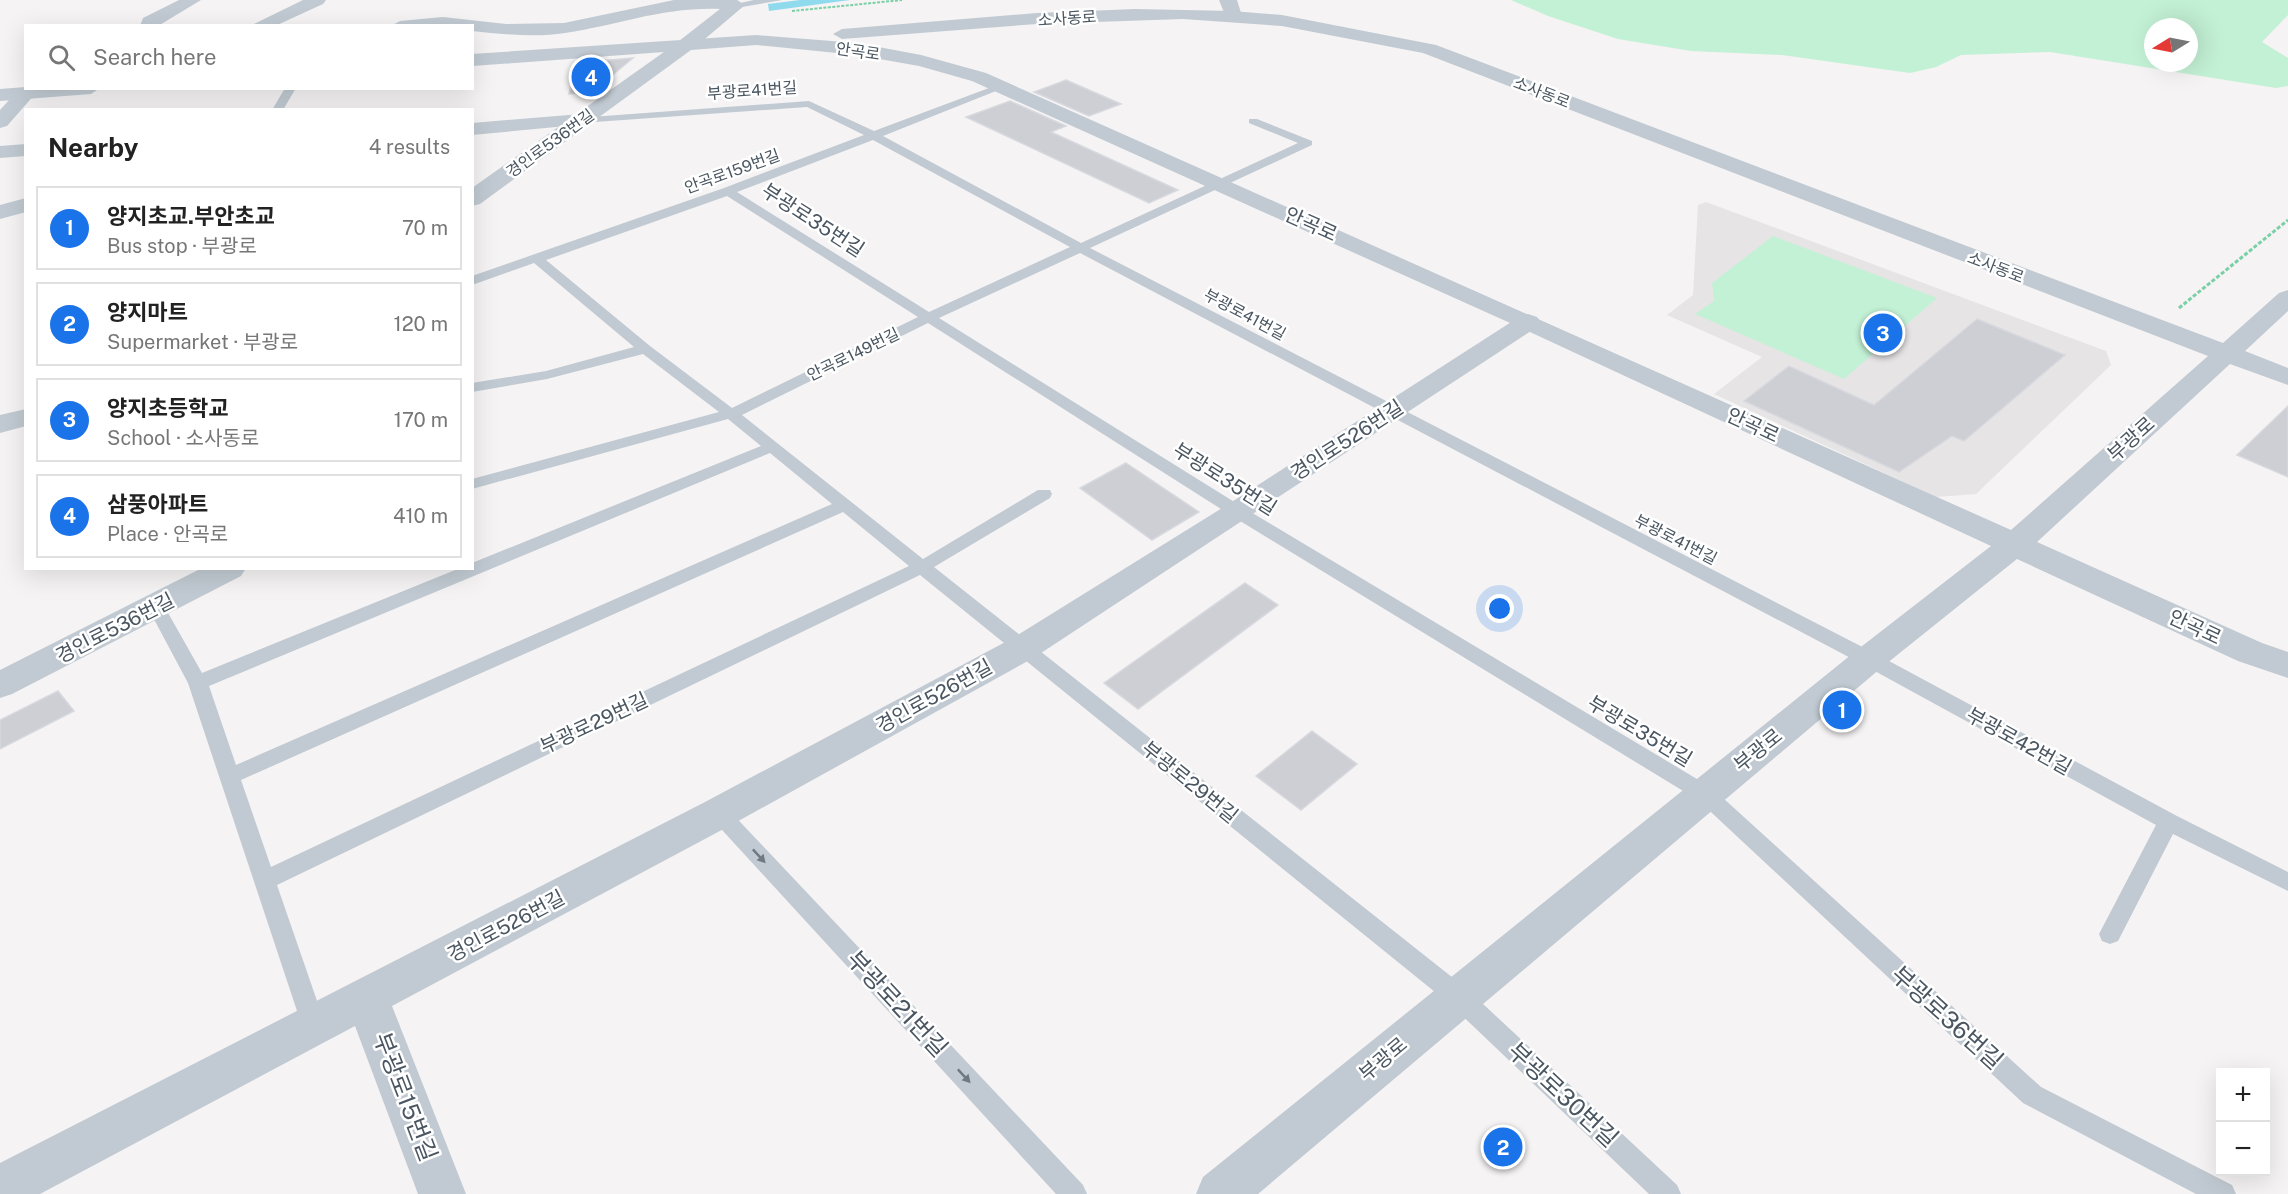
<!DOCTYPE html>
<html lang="en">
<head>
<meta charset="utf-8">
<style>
	:root { --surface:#fff; --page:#f6f6f6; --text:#222; --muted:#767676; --line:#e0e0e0; --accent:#1a73e8 }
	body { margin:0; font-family:"Public Sans","Noto Sans KR",sans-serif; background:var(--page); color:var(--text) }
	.controls { position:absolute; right:18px; bottom:18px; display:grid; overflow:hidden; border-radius:0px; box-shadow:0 6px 24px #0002 }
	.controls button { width:54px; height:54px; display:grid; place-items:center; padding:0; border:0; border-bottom:2px solid var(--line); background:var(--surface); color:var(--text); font:30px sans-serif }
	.compass { position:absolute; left:2144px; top:18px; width:54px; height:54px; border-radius:50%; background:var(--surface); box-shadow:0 6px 24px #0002; rotate:260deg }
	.you { position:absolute; left:1500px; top:609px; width:21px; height:21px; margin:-15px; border:4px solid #fff; border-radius:50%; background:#1a73e8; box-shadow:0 0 0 9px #1a73e833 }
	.badge { display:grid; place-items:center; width:39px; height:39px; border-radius:50%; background:var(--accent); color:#fff; font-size:20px; font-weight:700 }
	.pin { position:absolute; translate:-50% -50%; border:3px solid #fff; box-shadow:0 2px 6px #0006 }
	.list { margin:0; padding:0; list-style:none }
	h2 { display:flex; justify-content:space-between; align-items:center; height:78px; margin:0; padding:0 24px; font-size:26px }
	h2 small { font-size:20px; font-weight:400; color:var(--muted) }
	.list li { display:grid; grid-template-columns:39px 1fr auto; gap:18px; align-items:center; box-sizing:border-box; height:84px; margin:0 12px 12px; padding:0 12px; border:2px solid var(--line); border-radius:0px }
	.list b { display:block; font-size:22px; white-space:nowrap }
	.list p { margin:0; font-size:20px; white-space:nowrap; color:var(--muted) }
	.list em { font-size:20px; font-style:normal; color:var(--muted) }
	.icon { flex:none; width:33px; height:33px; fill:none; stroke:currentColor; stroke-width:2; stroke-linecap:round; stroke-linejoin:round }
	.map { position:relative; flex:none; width:2288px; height:1194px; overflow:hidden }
	.search { position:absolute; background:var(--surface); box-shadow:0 6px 24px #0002; left:24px; top:24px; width:450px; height:66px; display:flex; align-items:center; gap:15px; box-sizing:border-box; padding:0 21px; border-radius:0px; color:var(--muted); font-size:22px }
	.panel { position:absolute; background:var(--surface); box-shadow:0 6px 24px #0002; left:24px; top:108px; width:450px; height:462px; border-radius:0px }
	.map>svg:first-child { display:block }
	.education { fill:#e6e4e5 }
	.green { fill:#c3f1d5; fill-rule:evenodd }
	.water { fill:#90daee }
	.building { fill:#cdcfd5; stroke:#d7d9de; stroke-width:1.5 }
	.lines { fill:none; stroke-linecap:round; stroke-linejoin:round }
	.path-far1 { stroke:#7ad0a6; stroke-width:2; stroke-dasharray:3 1.5; stroke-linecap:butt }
	.path { stroke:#7ad0a6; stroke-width:3; stroke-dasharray:4 2; stroke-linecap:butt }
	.service { fill:#c1cad2; fill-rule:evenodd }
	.minor { fill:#c1cad2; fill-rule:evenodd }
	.tertiary { fill:#c1cad2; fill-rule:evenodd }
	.oneway { fill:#6e7983 }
	.labels { text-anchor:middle; stroke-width:5; stroke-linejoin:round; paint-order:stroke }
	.far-street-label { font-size:16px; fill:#4a5661; stroke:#fff }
	.street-label { font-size:20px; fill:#4a5661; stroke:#fff }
	.near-street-label { font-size:24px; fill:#4a5661; stroke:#fff }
</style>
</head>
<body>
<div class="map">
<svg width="2288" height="1194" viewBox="0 0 2288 1194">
	<rect width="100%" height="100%" fill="#f5f3f3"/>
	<!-- education -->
	<path class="education" d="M1706,202L2106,351L2111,365L1976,494L1936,497L1714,394L1762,357L1667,315L1693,295L1698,205Z"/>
	<!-- green -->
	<path class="green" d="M1511,0H2288V15L2262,42L2288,58V86L2276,88L2050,52L1961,55L1936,67L1910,73L1782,55L1691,51L1618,39L1548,16ZM2153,27H2189V63H2153Z
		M1773,236L1937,298L1844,379L1695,314L1714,301L1712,283Z"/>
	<!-- water -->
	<path class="water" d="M800,0H850L769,11L768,4Z"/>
	<!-- building -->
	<path class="building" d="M633,58L592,92L569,94L576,63Z
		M1066,80L1121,104L1089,116L1034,92Z
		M1010,101L1066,126L1051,132L1178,190L1149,203L966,117Z
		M1977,319L2065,355L1964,441L1952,436L1899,472L1744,401L1789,366L1874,405Z
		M2288,406V477L2237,455Z
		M1126,463L1199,512L1152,540L1080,488Z
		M1245,583L1278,605L1138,709L1104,683Z
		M58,691L74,711L0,749V720Z
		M1312,731L1357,764L1301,810L1256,776Z"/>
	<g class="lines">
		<!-- path-far1 -->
		<path class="path-far1" d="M792,11L902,0"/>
		<!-- path -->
		<path class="path" d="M2179,308L2288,220"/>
		<!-- service -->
		<path class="service" d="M754,0H782L736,8L731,5Z
			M997,85L1006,87L883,136L1081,243L1298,143L1249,123V119H1257L1312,141V145L1090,248L1876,654L2177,816L2288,872V891L2173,834L2118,941L2110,944L2102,941L2099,934L2156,825L1862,664L1080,253L939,318L1244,508L1712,788L2041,1087L2232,1185L2236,1194H2196L2023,1103L1698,800L1232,516L928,323L742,415L923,559L1038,490H1050L1052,494L1050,498L934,567L1467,989L1677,1185L1681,1194H1649L1451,1005L920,575L277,885L325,1024L322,1032L313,1035L304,1032L188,683L148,608L151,604H163L202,673L460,568H472V563L761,446L728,419L472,489V479L719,412L643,354L547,379L472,392V383L546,371L634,347L534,263L472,285V276L724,188L864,135L807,107L581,123L575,120L577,118L809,101L874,131ZM873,140L1070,247L929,312L737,192ZM727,196L918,317L732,408L650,346L546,260ZM770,453L832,504L236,765L209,686ZM843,512L909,566L271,867L241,780Z
			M285,88H296L283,110H272Z
			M719,805L726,807L1083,1185L1087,1194H1056L712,819L708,813L712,807Z"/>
		<!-- minor -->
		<path class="minor" d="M179,0H201L158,26H140L143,18Z
			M303,0H326L323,4L275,26H250Z
			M674,0H737L745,5L693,49L686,51L677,45L679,41L720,9C662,7 620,25 565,33C535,38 502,34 472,31V26H391L400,21L443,17L506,24L564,23Z
			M1219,0H1237L1242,16L1239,20H1227Z
			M26,87L33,89L36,93L7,126L0,128V110L19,89Z
			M581,114L588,116L591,120L588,124L472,135V123Z
			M26,144V156L0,158V146Z
			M26,198V212L0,219V205Z
			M1528,314L1537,317L1541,322L1537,327L1035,657L733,824L392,1006L466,1194H418L355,1026L40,1194H0V1163L705,802L1011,639L1227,505L1519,317Z
			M26,409V426L0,433V415Z"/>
		<!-- tertiary -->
		<path class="tertiary" d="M1135,9L1232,11L1282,15L1436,45L2223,343L2279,293L2288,290V311L2245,351L2288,368V385L2230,364L2037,542L2262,643L2288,652V678L2238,661L2017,559L1881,668L1258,1194H1196L1203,1177L1857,650L1991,546L1519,327L972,81L919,66L857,55L756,45L691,50L480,204L472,206V188L664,52L472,66V54L756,35L857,43L921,55L986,73L2011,530L2208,356L1423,53L1282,26L1183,19L1037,24L842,39L833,34L842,29L1037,13Z
			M26,87V88H100L91,94L0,101V89Z
			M202,568H246L241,576L12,694L0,698V670Z"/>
	</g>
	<!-- one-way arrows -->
	<defs><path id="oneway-solid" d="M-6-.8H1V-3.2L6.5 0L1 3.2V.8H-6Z" transform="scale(1.5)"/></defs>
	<g class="oneway">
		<use href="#oneway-solid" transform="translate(759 856) rotate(47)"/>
		<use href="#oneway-solid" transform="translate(964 1076) rotate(47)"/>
	</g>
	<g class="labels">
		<!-- far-street labels -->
		<g class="far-street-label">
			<text transform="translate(1067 18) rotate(-4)" y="6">소사동로</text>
			<text transform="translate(858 51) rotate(8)" y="6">안곡로</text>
			<text transform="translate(752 90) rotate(-4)" y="6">부광로41번길</text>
			<text transform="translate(1542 92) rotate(21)" y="6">소사동로</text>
			<text transform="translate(550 143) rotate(-36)" y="6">경인로536번길</text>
			<text transform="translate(732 171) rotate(-20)" y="6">안곡로159번길</text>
			<text transform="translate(1996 267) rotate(21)" y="6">소사동로</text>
			<text transform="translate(1245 314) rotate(28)" y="6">부광로41번길</text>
			<text transform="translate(853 354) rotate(-26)" y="6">안곡로149번길</text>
			<text transform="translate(1676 539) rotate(27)" y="6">부광로41번길</text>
		</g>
		<!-- street labels -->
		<g class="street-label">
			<text transform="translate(813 220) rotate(33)" y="7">부광로35번길</text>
			<text transform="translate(1311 224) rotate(24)" y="7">안곡로</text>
			<text transform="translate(1753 425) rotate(25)" y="7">안곡로</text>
			<text transform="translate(2131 439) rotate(-42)" y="7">부광로</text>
			<text transform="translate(1347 440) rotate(-33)" y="7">경인로526번길</text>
			<text transform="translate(1225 479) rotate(32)" y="7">부광로35번길</text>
			<text transform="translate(2195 627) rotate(25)" y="7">안곡로</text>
			<text transform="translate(115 628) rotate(-27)" y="7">경인로536번길</text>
			<text transform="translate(934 696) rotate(-29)" y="7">경인로526번길</text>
			<text transform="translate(594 723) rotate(-25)" y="7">부광로29번길</text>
			<text transform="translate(1640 731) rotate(31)" y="7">부광로35번길</text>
			<text transform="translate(2019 741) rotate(29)" y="7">부광로42번길</text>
			<text transform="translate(1758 750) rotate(-39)" y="7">부광로</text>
			<text transform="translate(1190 782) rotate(39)" y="7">부광로29번길</text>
			<text transform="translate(506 926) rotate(-28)" y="7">경인로526번길</text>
			<text transform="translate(1383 1059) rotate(-40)" y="7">부광로</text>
		</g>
		<!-- near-street labels -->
		<g class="near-street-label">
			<text transform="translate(897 1004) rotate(47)" y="8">부광로21번길</text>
			<text transform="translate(1947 1018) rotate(42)" y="8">부광로36번길</text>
			<text transform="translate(1563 1095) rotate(43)" y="8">부광로30번길</text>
			<text transform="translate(405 1097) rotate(69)" y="8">부광로15번길</text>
		</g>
	</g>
</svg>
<div class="controls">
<button>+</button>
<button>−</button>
</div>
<svg class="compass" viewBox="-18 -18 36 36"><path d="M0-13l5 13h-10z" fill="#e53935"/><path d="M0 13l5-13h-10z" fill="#767676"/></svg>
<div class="you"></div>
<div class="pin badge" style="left:1842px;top:710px">1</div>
<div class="pin badge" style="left:1503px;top:1147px">2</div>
<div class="pin badge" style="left:1883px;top:333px">3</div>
<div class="pin badge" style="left:591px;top:77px">4</div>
<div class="search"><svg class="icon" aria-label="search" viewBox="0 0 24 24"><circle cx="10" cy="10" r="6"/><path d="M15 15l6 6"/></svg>Search here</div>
<section class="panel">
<h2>Nearby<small>4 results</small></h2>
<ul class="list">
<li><span class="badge">1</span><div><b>양지초교.부안초교</b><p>Bus stop · 부광로</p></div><em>70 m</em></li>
<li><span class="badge">2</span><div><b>양지마트</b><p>Supermarket · 부광로</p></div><em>120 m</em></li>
<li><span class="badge">3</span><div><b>양지초등학교</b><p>School · 소사동로</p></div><em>170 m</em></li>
<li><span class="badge">4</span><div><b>삼풍아파트</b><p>Place · 안곡로</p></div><em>410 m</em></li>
</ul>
</section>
</div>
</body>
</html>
